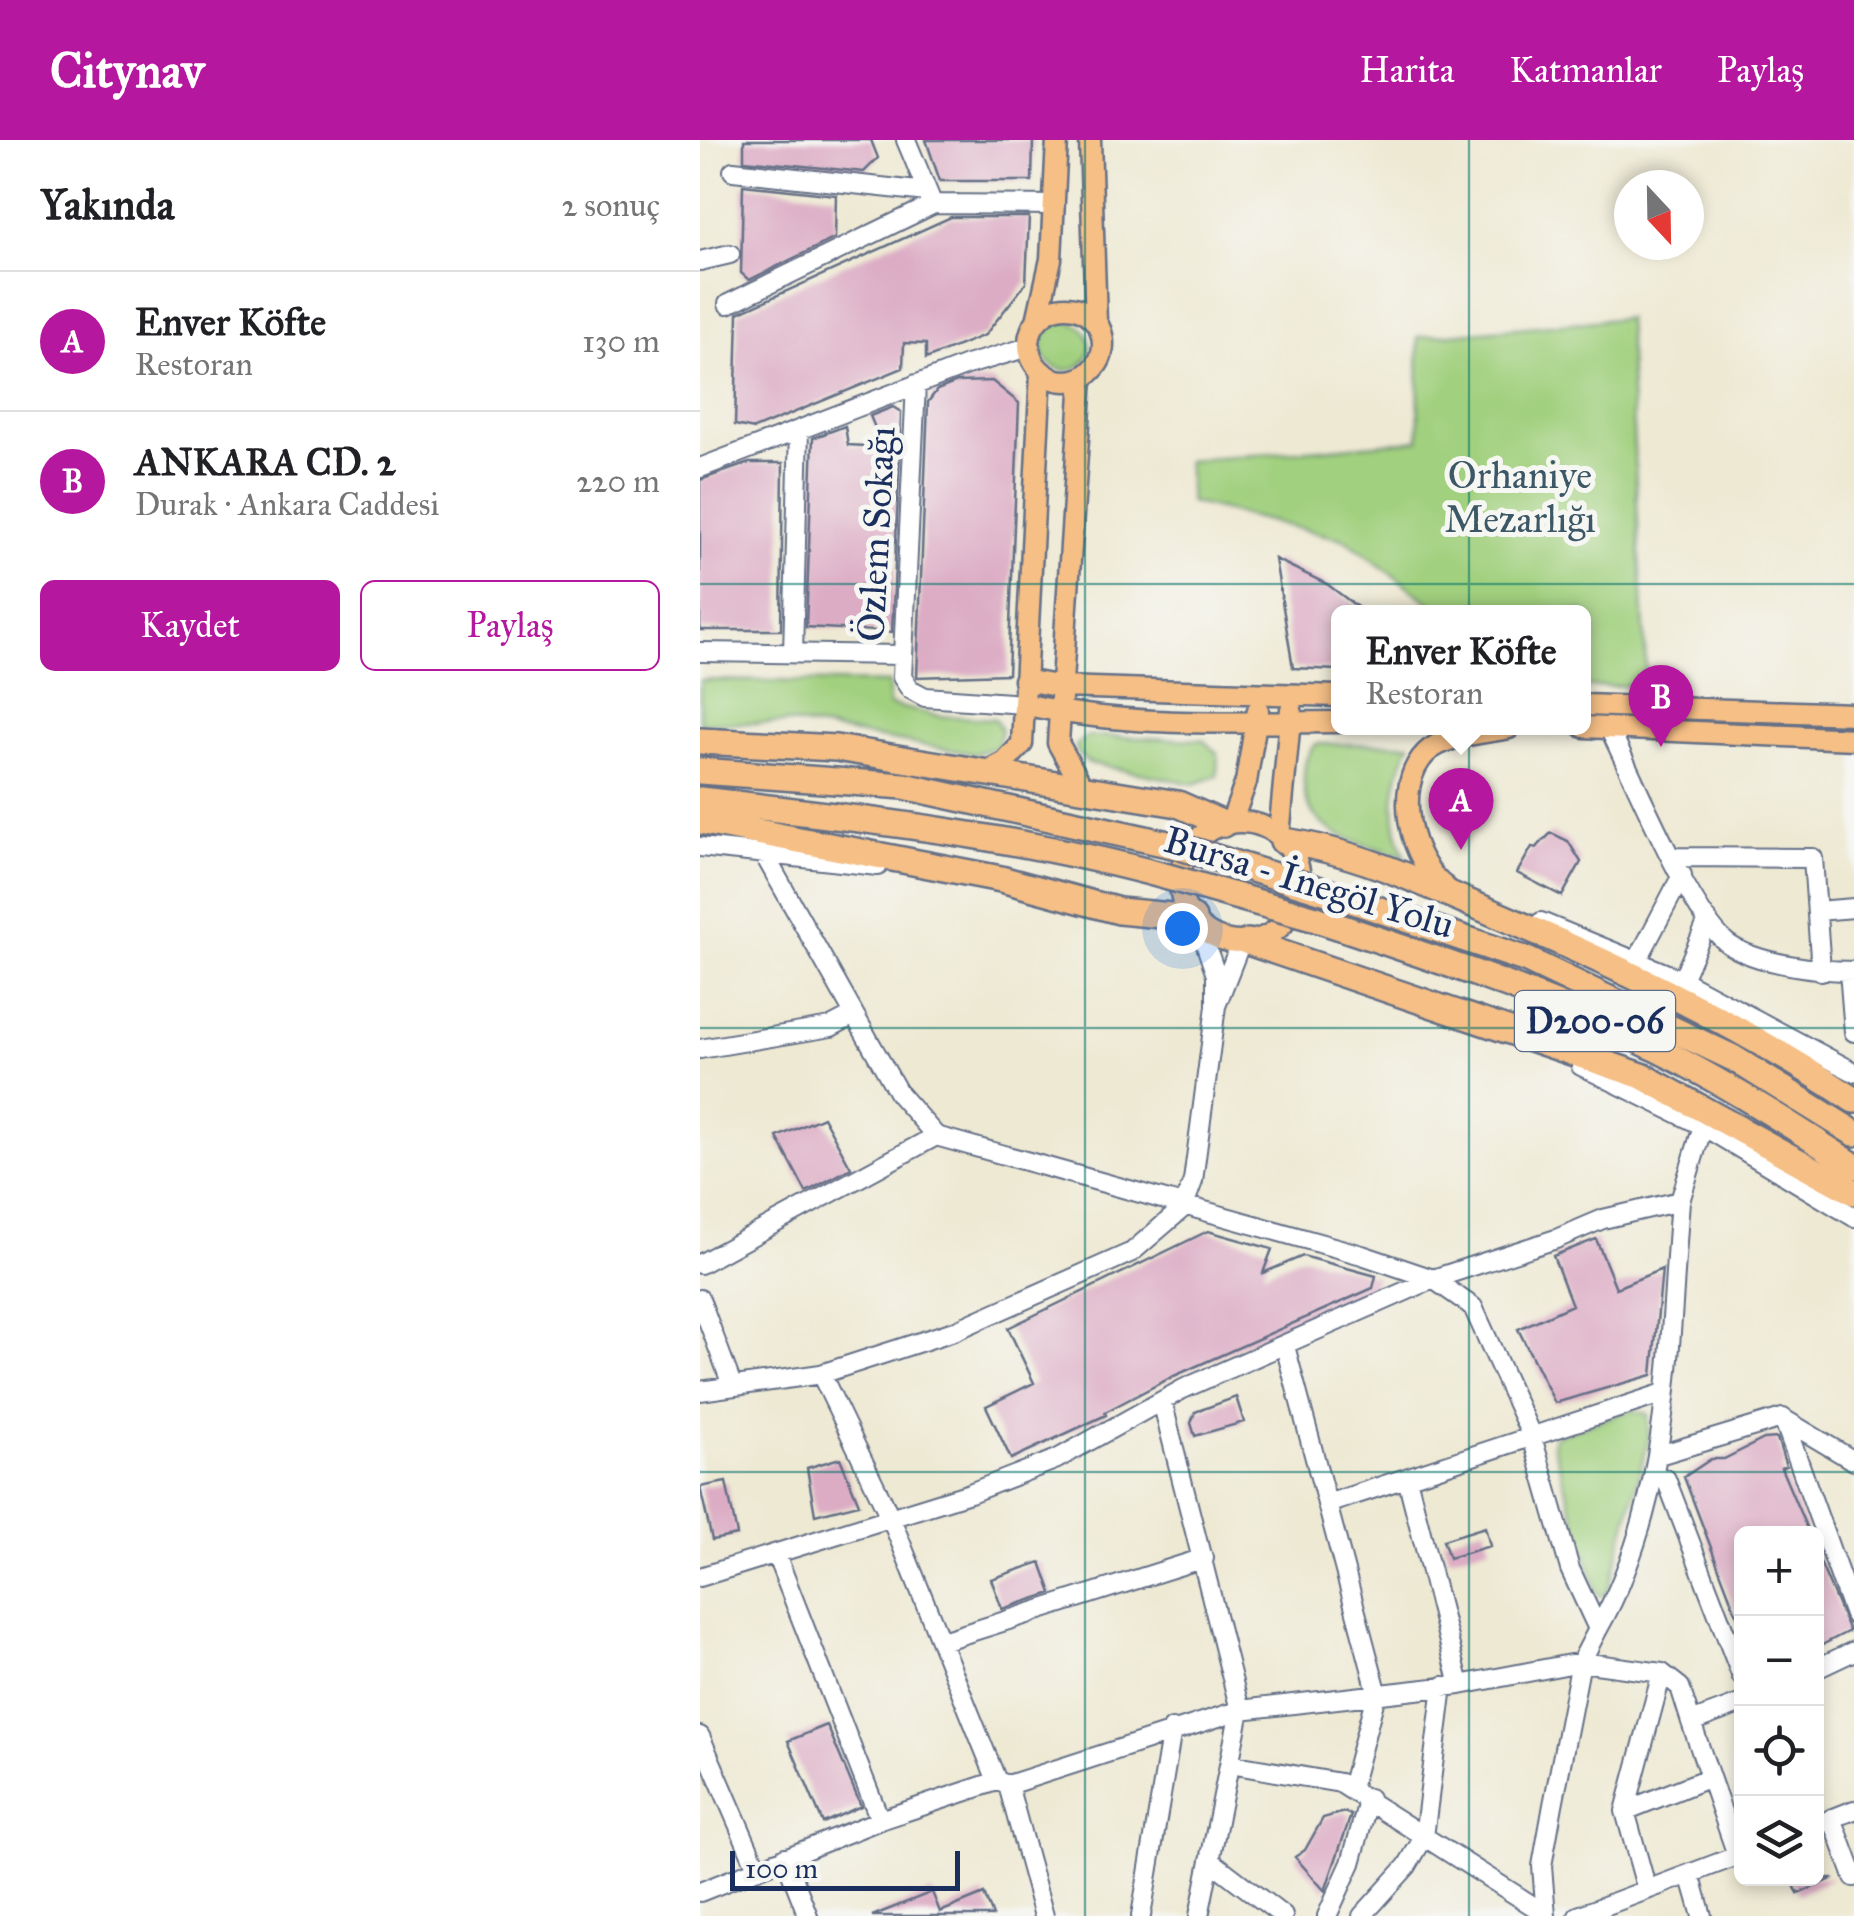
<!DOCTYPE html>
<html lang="tr">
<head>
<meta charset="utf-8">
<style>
	:root { --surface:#fff; --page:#f2f2f2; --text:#202124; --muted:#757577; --line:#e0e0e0; --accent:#b5179e }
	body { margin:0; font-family:"IM FELL Great Primer",serif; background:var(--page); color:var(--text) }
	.controls { position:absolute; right:30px; bottom:30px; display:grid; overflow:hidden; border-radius:15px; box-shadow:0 5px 15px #0003 }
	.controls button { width:90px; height:90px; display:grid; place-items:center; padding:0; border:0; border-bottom:2px solid var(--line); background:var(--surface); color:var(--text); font:50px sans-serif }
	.compass { position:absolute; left:914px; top:30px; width:90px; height:90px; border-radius:50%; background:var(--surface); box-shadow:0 5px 15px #0003; rotate:158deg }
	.scale { position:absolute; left:30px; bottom:25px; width:230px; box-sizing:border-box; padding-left:10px; border:5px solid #1b2f5e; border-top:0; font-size:28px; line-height:35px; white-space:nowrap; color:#1b2f5e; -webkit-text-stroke:8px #f6f6f2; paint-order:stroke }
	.you { position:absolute; left:482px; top:788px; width:35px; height:35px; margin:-25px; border:8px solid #fff; border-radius:50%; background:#1a73e8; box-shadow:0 0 0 15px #1a73e833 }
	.badge { display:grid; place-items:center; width:65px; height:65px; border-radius:50%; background:var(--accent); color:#fff; font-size:32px; font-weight:700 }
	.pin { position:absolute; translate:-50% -82px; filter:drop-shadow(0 2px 5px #0008) }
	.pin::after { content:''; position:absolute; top:52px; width:35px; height:30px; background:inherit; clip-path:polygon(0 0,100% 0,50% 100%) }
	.popup { position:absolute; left:631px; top:465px; width:260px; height:130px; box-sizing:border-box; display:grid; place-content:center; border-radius:15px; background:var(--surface); filter:drop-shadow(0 2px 8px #0005); font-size:32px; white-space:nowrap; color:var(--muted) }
	.popup b { font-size:38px; color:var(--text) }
	.popup::after { content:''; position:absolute; left:50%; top:100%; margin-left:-20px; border:20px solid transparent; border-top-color:var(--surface) }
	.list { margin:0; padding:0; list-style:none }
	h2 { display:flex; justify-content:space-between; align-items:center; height:130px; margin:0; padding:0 40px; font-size:42px }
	h2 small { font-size:32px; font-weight:400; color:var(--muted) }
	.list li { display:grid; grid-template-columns:65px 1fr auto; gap:30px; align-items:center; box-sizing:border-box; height:140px; padding:0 40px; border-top:2px solid var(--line) }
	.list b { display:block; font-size:38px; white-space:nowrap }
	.list p { margin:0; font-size:32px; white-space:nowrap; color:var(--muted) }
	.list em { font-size:32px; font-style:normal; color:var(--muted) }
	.actions { display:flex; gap:20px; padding:30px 40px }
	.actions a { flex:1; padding:22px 0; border:2px solid var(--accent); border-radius:15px; text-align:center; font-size:35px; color:var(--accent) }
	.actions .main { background:var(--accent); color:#fff }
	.icon { flex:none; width:55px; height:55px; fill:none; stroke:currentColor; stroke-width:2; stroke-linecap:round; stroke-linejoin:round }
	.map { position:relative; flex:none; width:1154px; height:1776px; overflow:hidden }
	header { display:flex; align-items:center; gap:60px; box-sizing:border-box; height:140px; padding:0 50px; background:var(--accent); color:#fff }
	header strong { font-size:48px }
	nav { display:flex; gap:55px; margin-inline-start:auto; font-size:35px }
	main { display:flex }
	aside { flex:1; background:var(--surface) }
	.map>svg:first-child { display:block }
	.green { fill:#a1d07e; stroke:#5e806e; stroke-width:2.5 }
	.building { fill:#dcacc4 }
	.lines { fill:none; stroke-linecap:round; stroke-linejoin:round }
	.minor-casing { stroke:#657087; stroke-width:22 }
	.major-casing { stroke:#657087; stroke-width:25 }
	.highway-casing { stroke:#657087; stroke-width:30 }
	.minor { stroke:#fff; stroke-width:18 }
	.major { stroke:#f5bf86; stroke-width:20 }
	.highway { stroke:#f5bf86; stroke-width:25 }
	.highway-bridge-casing { stroke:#657087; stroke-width:30; stroke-linecap:butt }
	.highway-bridge { stroke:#f5bf86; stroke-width:25 }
	.grid { fill:none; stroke:#0f766e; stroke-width:2.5; stroke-opacity:0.55 }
	.labels { text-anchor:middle; stroke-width:10; stroke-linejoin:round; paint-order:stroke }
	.shield { fill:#f6f6f2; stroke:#5d6b8a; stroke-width:2.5 }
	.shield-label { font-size:35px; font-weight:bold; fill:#1b2f5e }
	.park-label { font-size:38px; fill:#3c5766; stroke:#f6f6f2 }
	.street-label { font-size:38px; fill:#1b2f5e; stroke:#f6f6f2 }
</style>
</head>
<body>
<header>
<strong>Citynav</strong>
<nav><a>Harita</a><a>Katmanlar</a><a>Paylaş</a></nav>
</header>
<main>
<aside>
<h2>Yakında<small>2 sonuç</small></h2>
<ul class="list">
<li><span class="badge">A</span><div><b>Enver Köfte</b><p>Restoran</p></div><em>130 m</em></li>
<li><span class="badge">B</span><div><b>ANKARA CD. 2</b><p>Durak · Ankara Caddesi</p></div><em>220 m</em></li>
</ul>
<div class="actions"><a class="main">Kaydet</a><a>Paylaş</a></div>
</aside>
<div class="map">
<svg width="1154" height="1776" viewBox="0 0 1154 1776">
	<rect width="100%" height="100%" fill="#f6f6f2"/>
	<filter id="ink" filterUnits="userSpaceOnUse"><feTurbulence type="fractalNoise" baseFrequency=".01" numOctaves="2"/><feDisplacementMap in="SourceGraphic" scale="20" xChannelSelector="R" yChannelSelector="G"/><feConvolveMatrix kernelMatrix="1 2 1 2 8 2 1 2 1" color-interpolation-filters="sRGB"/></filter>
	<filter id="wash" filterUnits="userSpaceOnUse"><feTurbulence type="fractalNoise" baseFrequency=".0048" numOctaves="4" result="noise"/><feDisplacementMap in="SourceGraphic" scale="40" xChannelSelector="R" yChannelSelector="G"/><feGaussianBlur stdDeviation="2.25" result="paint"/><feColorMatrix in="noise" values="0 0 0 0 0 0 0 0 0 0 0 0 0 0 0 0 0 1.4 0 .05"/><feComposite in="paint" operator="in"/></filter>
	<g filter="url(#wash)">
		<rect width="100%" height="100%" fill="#eee9d3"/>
		<!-- green -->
		<path class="green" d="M927,178L947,545L884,547V472H742L646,400L490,362L487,321L719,300L718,197Z
			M342 206a24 24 0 1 1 48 0a24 24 0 1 1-48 0Z
			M0,540L189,543V565L239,576L295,579L301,590L298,606L275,614L91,583H0Z
			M388,596L503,600L518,614L517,636L494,644L389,623L378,614L376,605Z
			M616,604H710C692,642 688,678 705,716C661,703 602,695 604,639C604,625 606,614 616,604Z
			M931,1270L948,1274L949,1297L909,1449L904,1456L898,1455L853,1306L854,1296Z"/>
		<g id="blocks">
			<!-- building -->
			<path class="building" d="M44,0H171L178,18L164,32L44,20Z
				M226,0H333L332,41H240Z
				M43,45L136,55L135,98L49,140L41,133Z
				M251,77H329L326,143L285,195L226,219V204L204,203L203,228L54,289L35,285L38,173Z
				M292,241L319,263L308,534L217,537L228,262L237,250L257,242Z
				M193,267L201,272L200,308L192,492L106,487L113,298L145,286L148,305L183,307L170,276Z
				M49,323H83L81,490H0V340Z
				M575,419L627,444L664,472H638V530L593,528Z
				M851,693L868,701L881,722L862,756L817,733L832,707L836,708Z
				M123,977L151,1028L106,1052L77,997Z
				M508,1091L572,1109L563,1133L603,1116L676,1136L673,1148L474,1236L405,1272L406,1275L311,1319L286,1266L334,1243L308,1188Z
				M896,1099L916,1148L962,1129L952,1235L855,1263L818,1189L872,1165L853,1116Z
				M536,1257L544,1282L495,1296L491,1283L495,1272Z
				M1077,1298L1086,1326L1081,1328L1107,1389L1095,1394H1042L1041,1486L984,1337L1011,1319H1024L1064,1299Z
				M140,1318L159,1364L115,1375L107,1328Z
				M26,1342L37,1395L12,1400L0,1347Z
				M785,1387L790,1406L749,1418L743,1400Z
				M1116,1413L1149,1491L1116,1508Z
				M341,1422L352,1453L302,1469L291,1439Z
				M127,1585L161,1666L123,1683L88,1601Z
				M644,1672L651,1675L625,1751L595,1717L605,1710L623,1678Z
				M1091,1738H1134L1098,1754Z
				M232,1752L240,1772L284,1754L293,1776H172Z"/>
		</g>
	</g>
	<g filter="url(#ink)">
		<use href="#blocks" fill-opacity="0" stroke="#657087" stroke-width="2.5"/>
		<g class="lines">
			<defs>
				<path id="minor" d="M206,0L231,60
					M33,31L227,52
					M0,121L30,114
					M28,164L234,64L355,65
					M216,244L202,537L210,549L225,557L324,564
					M0,328L267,225L329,207
					M0,512L201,515
					M93,513L99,290
					M909,588C933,636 990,774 1027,803C1055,824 1120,831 1154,831
					M0,707L178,726
					M65,716L199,954L236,996L662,1115L733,1139L773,1167L832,1297L870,1429L898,1489L881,1522L853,1665L842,1726L846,1776
					M974,717L1113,718L1121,831
					M1117,771L1154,768
					M841,782L982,840L1154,932
					M499,785L516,835V866L541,802
					M938,819L982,735
					M1149,831L1154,892
					M982,840L1008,780
					M0,909L131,887L152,876
					M881,926L1003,986L1154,1077
					M0,1124L236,996
					M0,1159L32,1245
					M585,1206L677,1551L651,1648
					M121,1234L192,1381L297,1641L308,1645L344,1776
					M0,1251L121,1234L254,1191L432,1112L483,1068L493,1041L516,866
					M462,1261L540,1570L499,1776
					M1083,1278L1154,1475
					M959,1315L1082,1278L1154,1321
					M957,1336L966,1339L1042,1537
					M707,1338L760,1545
					M627,1364L964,1253
					M77,1417L180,1680
					M0,1437L270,1353L357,1319L483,1249L733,1139L856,1099L903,1079L980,1061L1003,986
					M898,1489C972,1359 968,1207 980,1061
					M242,1501L504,1418
					M1116,1529L1154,1511
					M0,1596L57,1728
					M530,1624L640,1643L844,1773
					M308,1645L540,1570L760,1545L881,1522L962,1533L980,1547L991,1582
					M925,1671L962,1533
					M1132,1678L1154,1737
					M1116,1685L1154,1670
					M1037,1715L991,1582L1042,1563
					M85,1717L108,1776
					M511,1721L583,1776
					M990,1734L1002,1776
					M947,1750L925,1671L1008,1638
					M0,1752L180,1680L297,1641
					M441,1776L472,1589
					M627,1776L651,1723L669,1658
					M662,1776L707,1726L724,1697L743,1546
					M878,1776L1042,1714"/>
				<path id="major" d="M390,0L396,182
					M329 204a37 37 0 1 1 74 0a37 37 0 1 1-74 0Z
					M337,181L351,119L357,0
					M382,238L358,603L383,648
					M324,540L362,547L638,556
					M324,564C425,588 535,582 638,582
					M884,565L1154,574
					M884,587L1154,599
					M286,632L305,622L322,604L341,232
					M480 742a60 60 0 1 1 120 0a60 60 0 1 1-120 0Z
					M531,683L546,642L558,570
					M579,696L591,569
					M746,748C710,722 692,647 726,613C744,595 785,593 809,588"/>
				<path id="highway" d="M0,601L136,608L478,664L523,684
					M0,631L204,646L477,706
					M0,660C157,678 315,695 468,737
					M0,681L301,739L419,771L493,778
					M583,701C650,710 715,739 777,766C907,821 1035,881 1154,960
					M627,752L827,820L1033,918L1154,993
					M616,779C722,814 828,849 930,896C1008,932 1082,979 1154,1026
					M548,802L942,936L1154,1052"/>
			</defs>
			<!-- minor casing -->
			<use href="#minor" class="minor-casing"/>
			<!-- major casing -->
			<use href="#major" class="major-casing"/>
			<!-- highway casing -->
			<use href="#highway" class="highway-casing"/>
			<!-- minor -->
			<use href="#minor" class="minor"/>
			<!-- major -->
			<use href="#major" class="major"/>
			<!-- highway -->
			<use href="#highway" class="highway"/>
			<defs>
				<path id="highway-bridge" d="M477,706L627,752
					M468,737L616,779"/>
			</defs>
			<!-- highway-bridge casing -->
			<use href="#highway-bridge" class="highway-bridge-casing"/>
			<!-- highway-bridge -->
			<use href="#highway-bridge" class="highway-bridge"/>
		</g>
	</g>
	<!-- grid -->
	<path class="grid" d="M385,0V1776M769,0V1776M0,444H1154M0,888H1154M0,1332H1154"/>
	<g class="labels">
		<!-- shield labels -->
		<rect class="shield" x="815" y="851" width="160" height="60" rx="8"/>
		<g class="shield-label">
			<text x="895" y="893">D200-06</text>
		</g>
		<!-- park labels -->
		<g class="park-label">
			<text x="820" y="348">Orhaniye<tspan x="820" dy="44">Mezarlığı</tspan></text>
		</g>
		<!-- street labels -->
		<g class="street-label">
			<text transform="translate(176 394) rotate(-87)" y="13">Özlem Sokağı</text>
			<text transform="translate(609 742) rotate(17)" y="13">Bursa - İnegöl Yolu</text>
		</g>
	</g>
</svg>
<div class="controls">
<button>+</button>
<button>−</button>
<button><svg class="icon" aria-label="locate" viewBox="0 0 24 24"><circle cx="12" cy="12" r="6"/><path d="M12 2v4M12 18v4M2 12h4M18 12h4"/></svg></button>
<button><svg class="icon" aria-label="layers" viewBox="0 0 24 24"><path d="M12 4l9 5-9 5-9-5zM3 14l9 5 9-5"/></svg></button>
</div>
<svg class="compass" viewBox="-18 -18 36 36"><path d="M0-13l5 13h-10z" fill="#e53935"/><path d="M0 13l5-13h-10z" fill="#757577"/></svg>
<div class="scale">100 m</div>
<div class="you"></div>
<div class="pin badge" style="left:761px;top:710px">A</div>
<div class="popup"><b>Enver Köfte</b>Restoran</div>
<div class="pin badge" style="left:961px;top:607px">B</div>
</div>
</main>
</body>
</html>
